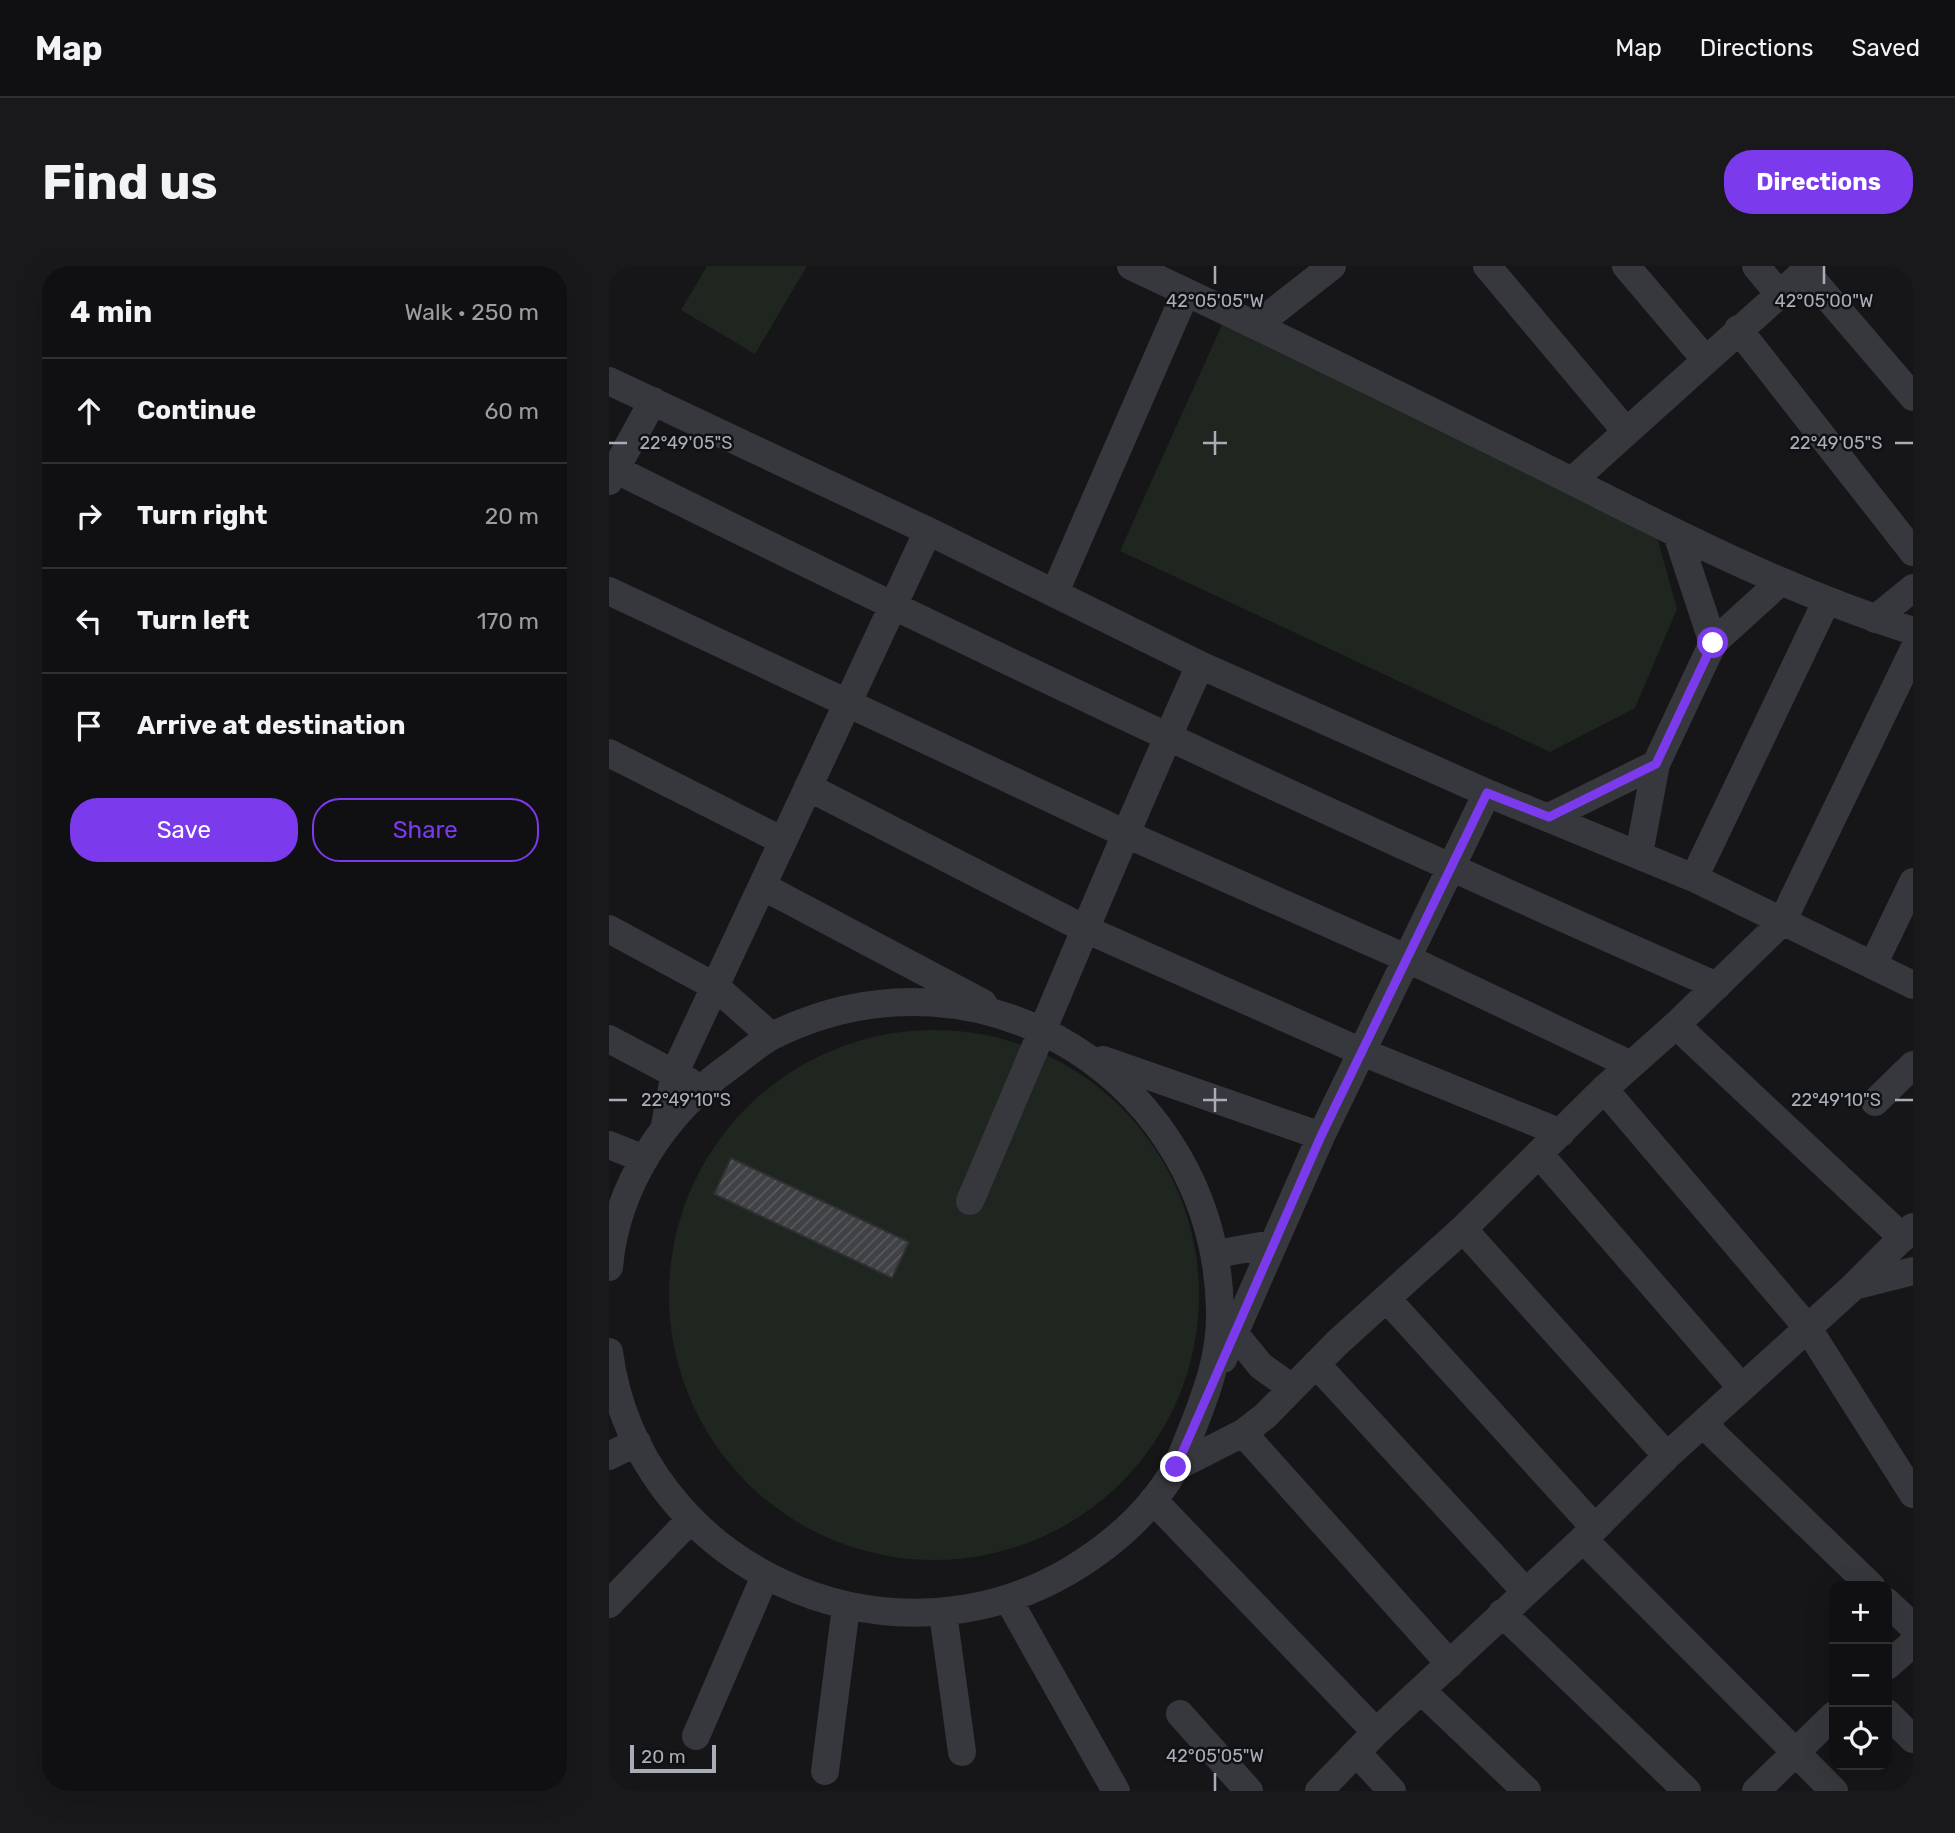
<!DOCTYPE html>
<html lang="en">
<head>
<meta charset="utf-8">
<style>
	:root { --surface:#101012; --page:#19191b; --text:#f1f3f6; --muted:#9c9d9f; --line:#303032; --accent:#7c3aed }
	body { margin:0; font-family:Rubik,sans-serif; background:var(--page); color:var(--text) }
	.controls { position:absolute; right:21px; bottom:21px; display:grid; overflow:hidden; border-radius:14px; box-shadow:0 7px 28px #0002 }
	.controls button { width:63px; height:63px; display:grid; place-items:center; padding:0; border:0; border-bottom:2px solid var(--line); background:var(--surface); color:var(--text); font:35px sans-serif }
	.scale { position:absolute; left:21px; bottom:18px; width:86px; box-sizing:border-box; padding-left:7px; border:4px solid #a8adb8; border-top:0; font-size:19px; line-height:24px; white-space:nowrap; color:#a8adb8; -webkit-text-stroke:5px #111113; paint-order:stroke }
	.stop { position:absolute; width:21px; height:21px; margin:-16px; border:5px solid #7c3aed; border-radius:50%; background:#fff }
	.stop.end { background:#7c3aed; border-color:#fff; box-shadow:0 2px 7px #0008 }
	.list { margin:0; padding:0; list-style:none }
	h2 { display:flex; justify-content:space-between; align-items:center; height:91px; margin:0; padding:0 28px; font-size:30px }
	h2 small { font-size:23px; font-weight:400; color:var(--muted) }
	.list li { display:grid; grid-template-columns:46px 1fr auto; gap:21px; align-items:center; box-sizing:border-box; height:105px; padding:0 28px; border-top:2px solid var(--line) }
	.list b { display:block; font-size:26px; white-space:nowrap }
	.list em { font-size:23px; font-style:normal; color:var(--muted) }
	.actions { display:flex; gap:14px; padding:21px 28px }
	.actions a { flex:1; padding:16px 0; border:2px solid var(--accent); border-radius:28px; text-align:center; font-size:24px; color:var(--accent) }
	.actions .main { background:var(--accent); color:#fff }
	.icon { flex:none; width:38px; height:38px; fill:none; stroke:currentColor; stroke-width:2; stroke-linecap:round; stroke-linejoin:round }
	.map { position:relative; flex:none; width:1304px; height:1525px; overflow:hidden; border-radius:28px }
	header { display:flex; align-items:center; gap:42px; box-sizing:border-box; height:98px; padding:0 35px; background:var(--surface); border-bottom:2px solid var(--line) }
	header strong { font-size:33px }
	nav { display:flex; gap:38px; margin-inline-start:auto; font-size:24px }
	.intro { display:flex; align-items:center; justify-content:space-between; box-sizing:border-box; height:168px; padding:0 42px }
	h1 { margin:0; font-size:49px }
	.button { padding:18px 32px; border-radius:28px; background:var(--accent); color:#fff; font-size:24px; font-weight:700 }
	main { display:flex; gap:42px; padding:0 42px }
	aside { flex:1; background:var(--surface); border-radius:28px; box-shadow:0 7px 28px #0002 }
	.map>svg:first-child { display:block }
	.green { fill:#1e261f }
	.building { fill:url(#building-hatch); stroke:#303034; stroke-width:2 }
	.lines { fill:none; stroke-linecap:round; stroke-linejoin:round }
	.minor { stroke:#37383d; stroke-width:28 }
	.route { stroke:#7c3aed; stroke-width:9 }
	.ticks { fill:none; stroke:#a8adb8; stroke-width:2.5 }
	.ticks-label { font-size:18px; text-anchor:middle; fill:#a8adb8; stroke:#111113; stroke-width:5; stroke-linejoin:round; paint-order:stroke }
</style>
</head>
<body>
<header>
<strong>Map</strong>
<nav><a>Map</a><a>Directions</a><a>Saved</a></nav>
</header>
<div class="intro"><h1>Find us</h1><a class="button">Directions</a></div>
<main>
<aside>
<h2>4 min<small>Walk · 250 m</small></h2>
<ul class="list">
<li><svg class="icon" aria-label="ahead" viewBox="0 0 24 24"><path d="M12 20V5M6 11l6-6 6 6"/></svg><div><b>Continue</b></div><em>60 m</em></li>
<li><svg class="icon" aria-label="right" viewBox="0 0 24 24"><path d="M7 20v-9h11M14 6l5 5-5 5"/></svg><div><b>Turn right</b></div><em>20 m</em></li>
<li><svg class="icon" aria-label="left" viewBox="0 0 24 24"><path d="M17 20v-9H6M10 6l-5 5 5 5"/></svg><div><b>Turn left</b></div><em>170 m</em></li>
<li><svg class="icon" aria-label="arrive" viewBox="0 0 24 24"><path d="M6 21V4h12l-3 4 3 4H6"/></svg><div><b>Arrive at destination</b></div></li>
</ul>
<div class="actions"><a class="main">Save</a><a>Share</a></div>
</aside>
<div class="map">
<svg width="1304" height="1525" viewBox="0 0 1304 1525">
	<defs>
		<pattern id="building-hatch" width="6" height="6" patternUnits="userSpaceOnUse" patternTransform="scale(1.75)"><rect width="6" height="6" fill="#404145"/><path d="M-1 1l2-2M0 6l6-6M5 7l2-2" fill="none" stroke="#595a5e"/></pattern>
	</defs>
	<rect width="100%" height="100%" fill="#161618"/>
	<!-- green -->
	<path class="green" d="M98,0H198L146,88L72,44Z
		M613,59L1046,264L1068,343L1026,442L941,486L511,285Z
		M60 1029a265 265 0 1 1 530 0a265 265 0 1 1-530 0Z"/>
	<!-- building -->
	<path class="building" d="M122,892L300,976L283,1012L105,928Z"/>
	<g class="lines">
		<!-- minor -->
		<path class="minor" d="M522,0C658,64 792,130 927,197C1053,260 1169,322 1304,365
			M878,0L1016,164
			M1017,0L1096,93
			M1147,0L1170,28
			M1196,5L1304,131
			M649,58L723,0
			M1129,63L1304,286
			M0,115L319,265L591,399L878,527L1085,612L1304,719
			M6,203C369,384 736,557 1108,720
			M0,215L44,135
			M963,215L1202,0
			M1069,271L1104,377
			M0,325L517,568L797,692L1022,799
			M446,326L577,26
			M1266,353L1304,322
			M0,487L174,575
			M199,521L474,662L753,786L952,867
			M940,551L1047,498
			M1030,588L1047,498L1104,377L1170,317
			M1085,612L1217,336
			M155,621L374,737
			M0,663L107,721L162,770
			M1264,699L1304,616
			M1067,759L1294,972
			M0,773L81,816
			M494,794L712,870
			M995,823L1198,1061L1304,1228
			M1266,836L1304,799
			M56,859L66,806L319,265
			M0,879L35,893
			M930,888L1133,1122
			M361,935C438,756 511,576 591,399
			M854,963L1058,1190
			M607,988L663,978
			M0,1001C7,921 55,847 120,801C134,791 149,777 165,769C374,666 607,816 611,1045C612,1087 599,1123 584,1161C578,1175 573,1191 566,1203C541,1246 502,1280 460,1305C276,1413 29,1301 0,1086
			M1245,1020L1304,1005
			M778,1033L986,1262
			M616,1056L652,1100L683,1122
			M614,1093L712,870L878,527
			M707,1098L916,1325
			M1094,1158L1262,1320
			M634,1167L841,1398
			M0,1190L28,1176
			M567,1201L634,1167L656,1150L728,1077L854,963L995,823L1067,759L1173,656L1304,385
			M544,1234L767,1466
			M974,1273L1225,1525
			M399,1333L507,1525
			M1278,1336L1304,1361
			M0,1338L82,1253
			M334,1347L353,1486
			M893,1347L1078,1525
			M1278,1400L1304,1377
			M813,1425L918,1525
			M1278,1447L1304,1473
			M571,1448L640,1525
			M87,1470L156,1310
			M748,1487L783,1525
			M216,1505L237,1341
			M710,1525L767,1466L986,1262L1058,1190L1245,1020L1304,961
			M1147,1525L1225,1449"/>
	</g>
	<g class="lines">
		<!-- route -->
		<path class="route" d="M567,1201L712,870L878,527L940,551L1047,498L1104,377"/>
	</g>
	<!-- ticks -->
	<path class="ticks" d="M606,0V18M1215,0V18M606,165V189M0,177H18M594,177H618M1286,177H1304M606,822V846M0,834H18M594,834H618M1286,834H1304M606,1507V1525"/>
	<g class="ticks-label">
		<text x="606" y="41">42°05'05"W</text>
		<text x="1215" y="41">42°05'00"W</text>
		<text x="77" y="183">22°49'05"S</text>
		<text x="1227" y="183">22°49'05"S</text>
		<text x="77" y="840">22°49'10"S</text>
		<text x="1227" y="840">22°49'10"S</text>
		<text x="606" y="1496">42°05'05"W</text>
	</g>
</svg>
<div class="controls">
<button>+</button>
<button>−</button>
<button><svg class="icon" aria-label="locate" viewBox="0 0 24 24"><circle cx="12" cy="12" r="6"/><path d="M12 2v4M12 18v4M2 12h4M18 12h4"/></svg></button>
</div>
<div class="scale">20 m</div>
<div class="stop" style="left:1104px;top:377px"></div>
<div class="stop end" style="left:567px;top:1201px"></div>
</div>
</main>
</body>
</html>
